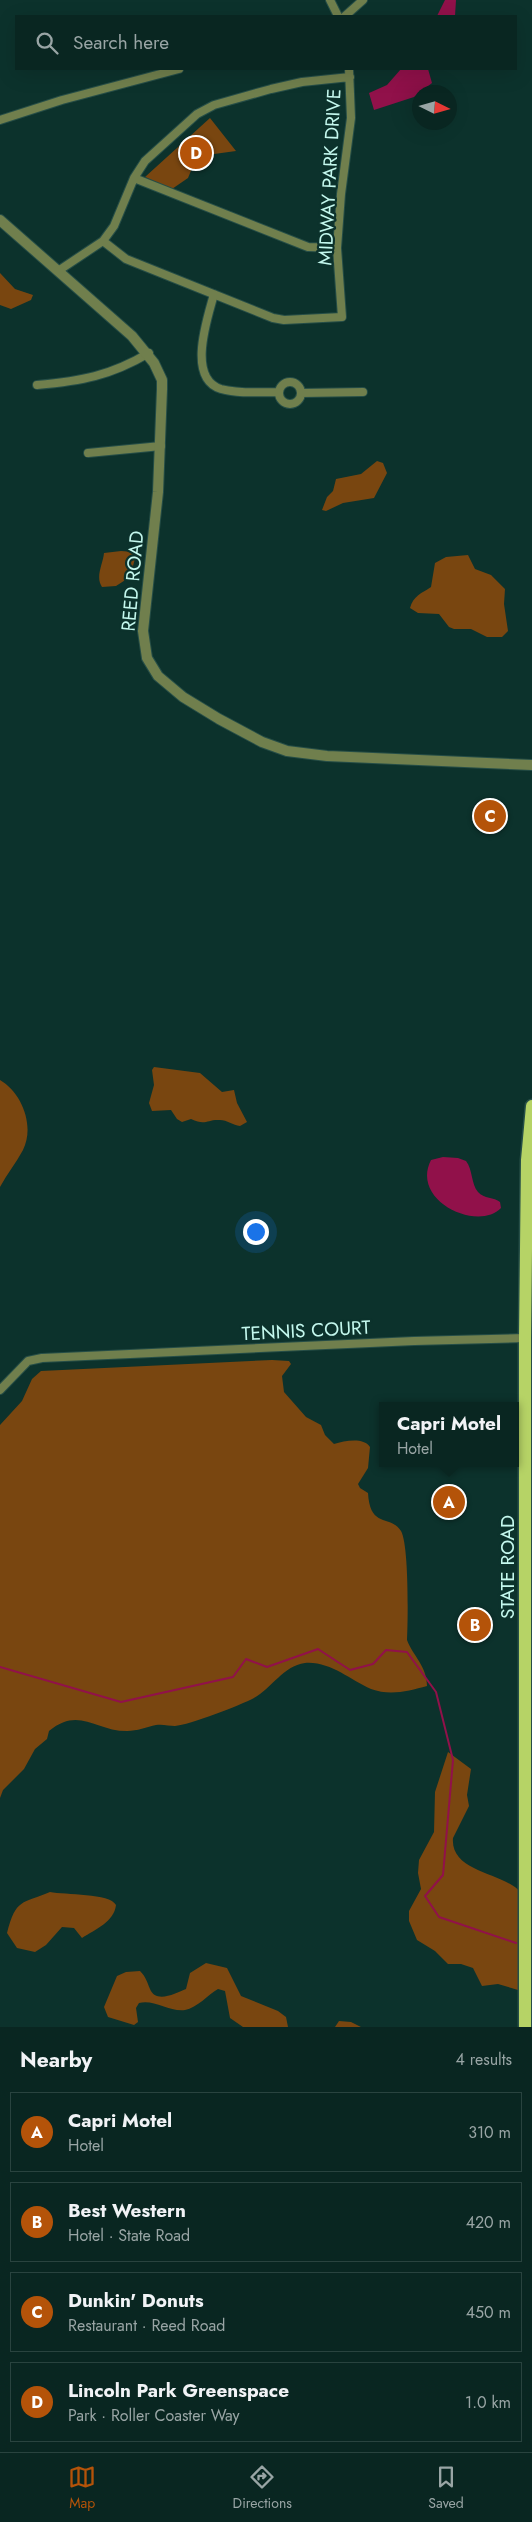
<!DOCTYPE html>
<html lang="en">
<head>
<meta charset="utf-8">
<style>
	:root { --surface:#092621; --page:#17322e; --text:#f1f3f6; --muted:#99a5a5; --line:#29433f; --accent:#b45309 }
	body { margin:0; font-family:Jost,sans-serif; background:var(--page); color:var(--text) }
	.compass { position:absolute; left:412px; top:85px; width:45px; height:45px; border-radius:50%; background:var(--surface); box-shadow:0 5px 20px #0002; rotate:95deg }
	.you { position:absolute; left:255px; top:1231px; width:18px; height:18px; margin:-12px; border:4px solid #fff; border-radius:50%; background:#1a73e8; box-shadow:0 0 0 8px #1a73e833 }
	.badge { display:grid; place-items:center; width:32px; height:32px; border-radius:50%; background:var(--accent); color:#fff; font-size:16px; font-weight:700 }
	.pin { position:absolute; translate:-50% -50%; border:2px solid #fff; box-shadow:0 1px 5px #0006 }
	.popup { position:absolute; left:379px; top:1402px; width:140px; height:65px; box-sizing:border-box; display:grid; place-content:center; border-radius:0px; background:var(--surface); filter:drop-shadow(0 1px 4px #0005); font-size:16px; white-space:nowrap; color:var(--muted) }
	.popup b { font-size:19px; color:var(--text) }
	.popup::after { content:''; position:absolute; left:50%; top:100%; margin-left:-10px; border:10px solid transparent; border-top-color:var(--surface) }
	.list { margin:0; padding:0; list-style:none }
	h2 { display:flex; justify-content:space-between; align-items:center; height:65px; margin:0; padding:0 20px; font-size:21px }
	h2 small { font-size:16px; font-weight:400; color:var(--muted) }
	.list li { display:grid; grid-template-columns:32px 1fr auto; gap:15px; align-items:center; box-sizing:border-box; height:80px; margin:0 10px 10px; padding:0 10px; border:1px solid var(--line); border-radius:0px }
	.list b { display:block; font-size:19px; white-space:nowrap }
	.list p { margin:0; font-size:16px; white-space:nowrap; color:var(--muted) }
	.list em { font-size:16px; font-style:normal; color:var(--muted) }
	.icon { flex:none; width:28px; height:28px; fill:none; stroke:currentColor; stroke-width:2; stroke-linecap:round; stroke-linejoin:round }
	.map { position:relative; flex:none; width:532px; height:2027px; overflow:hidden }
	.search { position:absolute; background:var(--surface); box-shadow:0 5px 20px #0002; left:15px; right:15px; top:15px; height:55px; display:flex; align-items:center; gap:12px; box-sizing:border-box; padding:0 18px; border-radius:0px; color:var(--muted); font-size:19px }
	.sheet { height:425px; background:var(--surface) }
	nav { display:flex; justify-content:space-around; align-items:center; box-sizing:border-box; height:70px; border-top:1px solid var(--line); background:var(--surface); font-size:14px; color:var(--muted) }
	nav a { display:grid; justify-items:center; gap:2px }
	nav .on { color:var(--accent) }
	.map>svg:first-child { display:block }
	.green { fill:#794610 }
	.water { fill:#91114a }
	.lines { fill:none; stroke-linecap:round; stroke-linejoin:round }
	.stream { stroke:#91114a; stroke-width:2 }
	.minor-casing { stroke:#264e47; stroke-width:10 }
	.tertiary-casing { stroke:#264e47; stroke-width:12 }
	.primary-casing { stroke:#264e47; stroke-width:15 }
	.minor { stroke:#707f4d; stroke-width:8 }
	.tertiary { stroke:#707f4d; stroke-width:10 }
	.primary { stroke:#b6d366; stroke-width:12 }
	.labels { text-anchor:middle; stroke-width:4.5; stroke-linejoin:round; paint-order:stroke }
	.street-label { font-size:19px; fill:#c4f8ee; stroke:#0c322c }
</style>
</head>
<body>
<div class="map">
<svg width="532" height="2027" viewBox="0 0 532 2027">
	<rect width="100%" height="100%" fill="#0c322c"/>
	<!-- green -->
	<path class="green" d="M210,118L236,151L207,155L195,161L188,178L172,189L145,177Z
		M0,273L15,289L33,295L31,300L11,309L0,305Z
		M377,461L383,463L387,473L374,498L343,503L326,511L322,510L327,497L333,491L336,479L361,474Z
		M121,551L134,552L136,555L130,577L116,586L102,587C95,577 103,564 104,553Z
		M468,555L475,569L491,575L505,589L504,604L508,631L502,637H487L471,629H454L449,627L439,614L418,613L410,608C413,596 422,593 431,587L435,563L446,557Z
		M154,1067L200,1073L222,1092L234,1090L237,1103L247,1122L240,1126C233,1125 227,1120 220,1120C207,1119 206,1126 191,1119L182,1122L177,1119L171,1110L152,1111L149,1103L154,1085L152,1070Z
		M0,1080C22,1093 35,1126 23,1150C16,1163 7,1174 0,1187Z
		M272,1360L289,1361L291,1364L282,1376L284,1392L306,1417L321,1425L325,1435L334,1444C345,1441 363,1437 370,1447L368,1468L358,1484L360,1488L368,1493C370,1529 390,1514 401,1531C409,1545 408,1620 407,1640C413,1656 427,1666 427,1686C409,1691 390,1696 371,1689C350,1680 330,1661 305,1663C283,1666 272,1688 254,1698C241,1705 189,1725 175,1726C169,1726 163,1724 156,1725C147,1727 137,1731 127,1731C95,1731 79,1706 49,1731L47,1739L35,1749L24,1769L3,1790L0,1798V1425L22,1401L32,1379L41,1371Z
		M448,1752L471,1769L467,1795L469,1806L453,1838C450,1873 505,1872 521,1893L524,1944L518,1973L520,1986L518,1990L498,1984L482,1986L473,1968L461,1964H448L435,1951L417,1940L409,1921V1911L421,1889L418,1873L419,1860L434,1832L435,1792Z
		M50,1892C65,1895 110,1893 116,1905C114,1922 96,1929 82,1938L74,1928L62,1927L46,1945L35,1952L17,1948L7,1933C16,1898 22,1904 50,1892Z
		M206,1963L227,1968L241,1996L278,2011L286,2017L288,2027H243L230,2018L225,1991L218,1989C209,1994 197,2008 185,2010C169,2012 154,1999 139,2003L136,2008L138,2022L134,2025L108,2017L104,2007L117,1976L126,1972L140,1971C146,1977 147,1982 150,1989C156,2004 176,1993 186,1989L190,1973Z
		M339,2021L351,2022L361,2027H335Z"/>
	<!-- water -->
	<path class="water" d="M445,0H456L455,16H437Z
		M401,69H428L432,83L414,97L374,110L369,93L387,85Z
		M443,1157L458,1158L466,1161C473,1170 471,1184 478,1192C484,1199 494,1197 500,1202L501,1208C478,1232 410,1201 431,1160Z"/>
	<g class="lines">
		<!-- stream -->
		<path class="stream" d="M0,1667L121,1702L233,1677L246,1659L267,1667L318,1649L350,1670L373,1664L386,1650L407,1652L436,1692L453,1760L443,1875L425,1896L439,1917L516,1943"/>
		<defs>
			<path id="minor" d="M330,0L338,16
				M345,16L363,0
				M0,120L62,100L179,69
				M134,178L308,247L337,248
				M103,241L126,259L273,318L284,320L342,317L337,248L341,194L351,118L349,69
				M58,271L103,241L114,226L134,178L145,161L197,114L214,105L271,89L302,82L350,77
				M214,294C208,317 186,378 221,389C239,394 260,392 278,392
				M279 393a11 11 0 1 1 22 0a11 11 0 1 1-22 0Z
				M37,385C81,381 110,376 149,353
				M301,393L363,392
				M88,453L161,446
				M0,1390L28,1361L42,1358L414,1341L525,1338"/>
			<path id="tertiary" d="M0,220L132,336L154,363L162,380V389L158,492L143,631L147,658L158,676L183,697L219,719L262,742L287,751L327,756L532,765"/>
			<path id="primary" d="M525,2027V1338L527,1160L532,1106"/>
		</defs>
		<!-- minor casing -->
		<use href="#minor" class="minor-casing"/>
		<!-- tertiary casing -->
		<use href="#tertiary" class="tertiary-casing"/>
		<!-- primary casing -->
		<use href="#primary" class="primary-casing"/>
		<!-- minor -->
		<use href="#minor" class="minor"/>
		<!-- tertiary -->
		<use href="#tertiary" class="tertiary"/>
		<!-- primary -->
		<use href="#primary" class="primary"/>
	</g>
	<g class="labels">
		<!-- street labels -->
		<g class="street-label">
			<text transform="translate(329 177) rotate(-87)" y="7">MIDWAY PARK DRIVE</text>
			<text transform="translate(132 581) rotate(-85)" y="7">REED ROAD</text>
			<text transform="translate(306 1330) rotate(-3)" y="7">TENNIS COURT</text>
			<text transform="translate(507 1567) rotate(-90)" y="7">STATE ROAD</text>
		</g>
	</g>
</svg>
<svg class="compass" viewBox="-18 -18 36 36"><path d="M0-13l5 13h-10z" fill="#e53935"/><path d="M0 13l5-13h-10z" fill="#99a5a5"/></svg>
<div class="you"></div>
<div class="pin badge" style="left:449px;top:1502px">A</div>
<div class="popup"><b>Capri Motel</b>Hotel</div>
<div class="pin badge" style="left:475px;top:1625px">B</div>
<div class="pin badge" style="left:490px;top:816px">C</div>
<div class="pin badge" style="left:196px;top:153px">D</div>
<div class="search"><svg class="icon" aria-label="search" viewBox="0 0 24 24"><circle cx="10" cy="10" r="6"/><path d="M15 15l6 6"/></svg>Search here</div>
</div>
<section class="sheet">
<h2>Nearby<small>4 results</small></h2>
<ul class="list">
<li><span class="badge">A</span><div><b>Capri Motel</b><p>Hotel</p></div><em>310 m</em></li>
<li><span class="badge">B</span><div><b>Best Western</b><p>Hotel · State Road</p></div><em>420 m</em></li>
<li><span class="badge">C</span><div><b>Dunkin' Donuts</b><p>Restaurant · Reed Road</p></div><em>450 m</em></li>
<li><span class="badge">D</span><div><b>Lincoln Park Greenspace</b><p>Park · Roller Coaster Way</p></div><em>1.0 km</em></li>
</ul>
</section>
<nav>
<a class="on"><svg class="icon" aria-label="map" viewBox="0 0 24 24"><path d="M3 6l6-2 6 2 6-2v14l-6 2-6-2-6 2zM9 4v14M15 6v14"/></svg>Map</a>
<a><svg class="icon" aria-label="directions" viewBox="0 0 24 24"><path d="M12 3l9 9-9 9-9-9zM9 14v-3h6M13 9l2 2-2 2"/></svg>Directions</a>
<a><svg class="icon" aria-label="saved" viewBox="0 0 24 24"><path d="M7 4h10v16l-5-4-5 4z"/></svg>Saved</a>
</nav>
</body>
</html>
